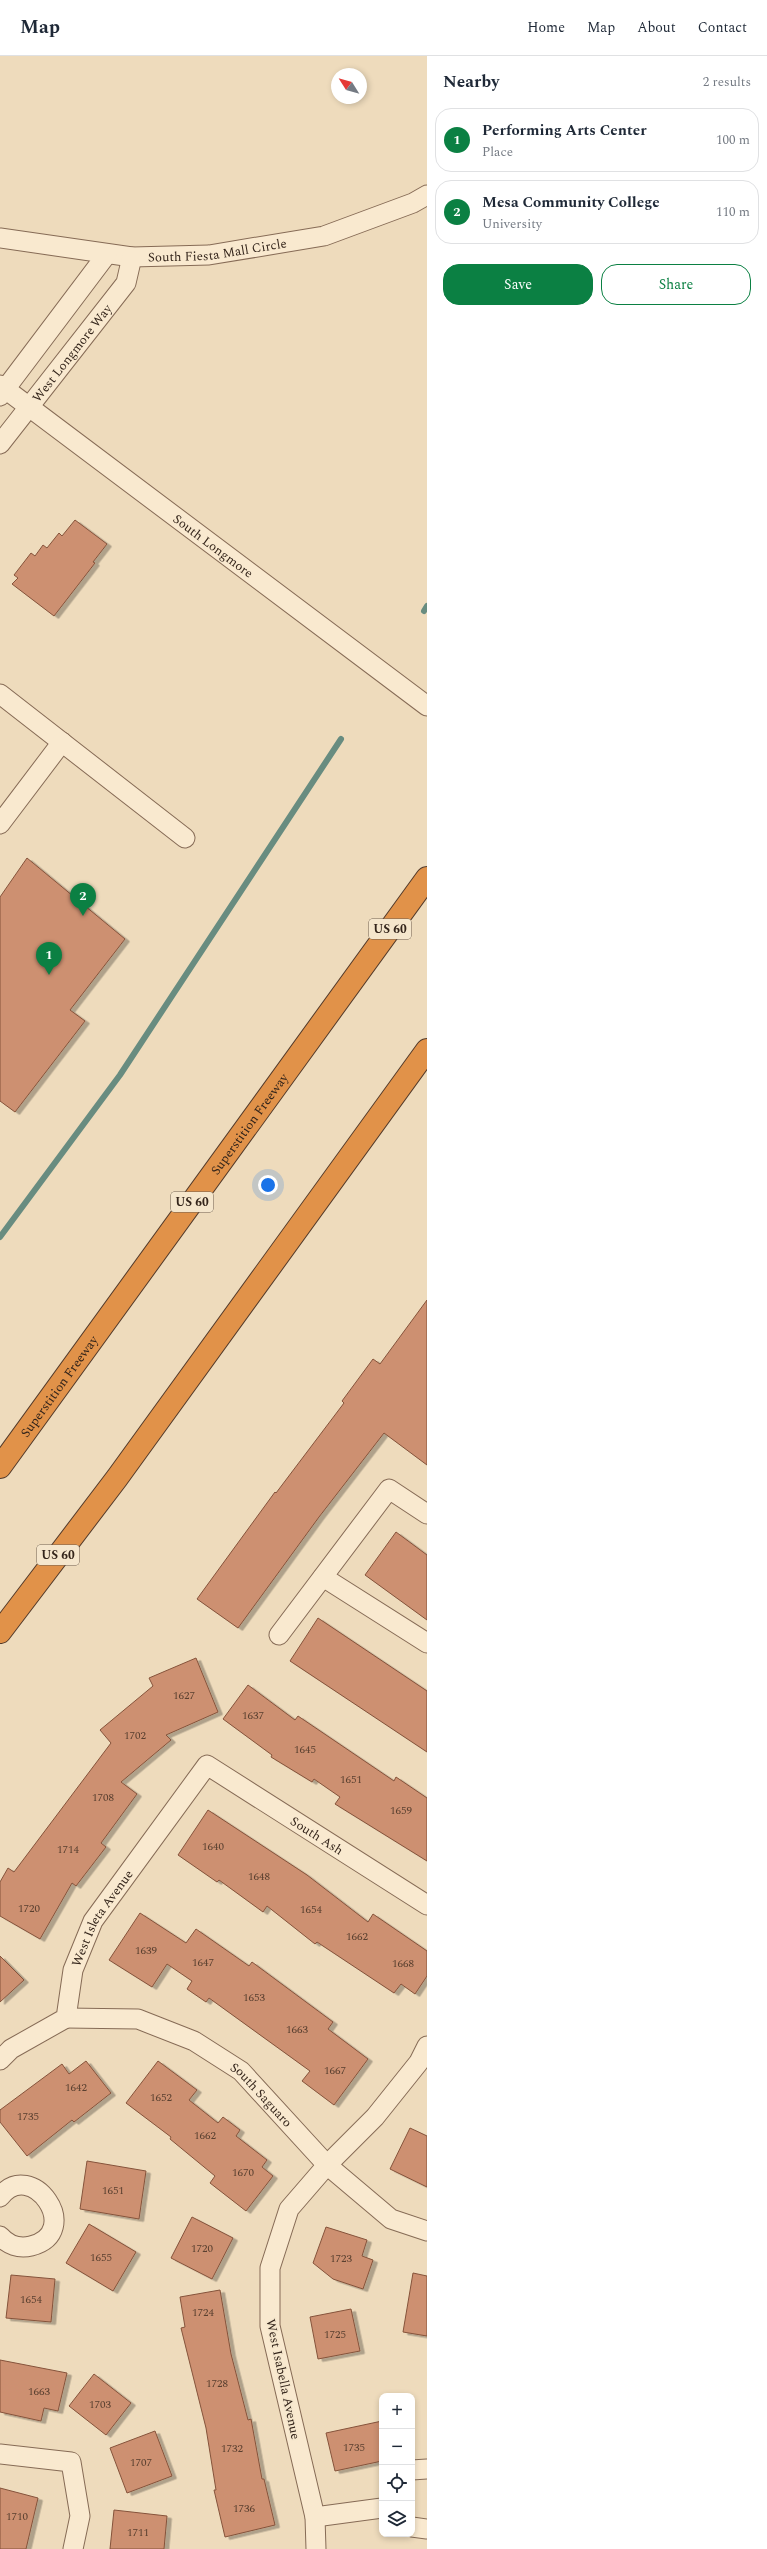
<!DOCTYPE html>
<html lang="en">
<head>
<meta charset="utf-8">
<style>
	:root { --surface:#fff; --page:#f2f2f3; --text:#1f2937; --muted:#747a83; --line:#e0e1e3; --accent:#0b8043 }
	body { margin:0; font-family:Spectral,serif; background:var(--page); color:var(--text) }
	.controls { position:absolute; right:12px; bottom:12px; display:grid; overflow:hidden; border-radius:8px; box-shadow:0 2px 6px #0003 }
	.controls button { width:36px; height:36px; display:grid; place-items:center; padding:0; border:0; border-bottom:1px solid var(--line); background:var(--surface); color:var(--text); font:20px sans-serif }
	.compass { position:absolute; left:331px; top:12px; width:36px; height:36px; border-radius:50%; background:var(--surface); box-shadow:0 2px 6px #0003; rotate:307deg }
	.you { position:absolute; left:268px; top:1129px; width:14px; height:14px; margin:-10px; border:3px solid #fff; border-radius:50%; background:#1a73e8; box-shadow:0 0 0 6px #1a73e833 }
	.badge { display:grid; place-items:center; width:26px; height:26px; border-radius:50%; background:var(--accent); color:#fff; font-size:13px; font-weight:700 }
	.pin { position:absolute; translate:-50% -33px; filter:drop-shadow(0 1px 2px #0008) }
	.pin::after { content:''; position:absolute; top:21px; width:14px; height:12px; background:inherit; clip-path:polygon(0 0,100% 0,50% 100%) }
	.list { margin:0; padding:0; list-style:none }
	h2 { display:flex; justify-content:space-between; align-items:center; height:52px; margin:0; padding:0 16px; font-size:17px }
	h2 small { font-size:13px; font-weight:400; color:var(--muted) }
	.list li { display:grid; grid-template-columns:26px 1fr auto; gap:12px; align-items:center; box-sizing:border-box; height:64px; margin:0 8px 8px; padding:0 8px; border:1px solid var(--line); border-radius:16px }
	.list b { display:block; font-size:15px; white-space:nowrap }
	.list p { margin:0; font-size:13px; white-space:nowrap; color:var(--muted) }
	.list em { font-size:13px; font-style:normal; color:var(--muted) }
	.actions { display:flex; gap:8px; padding:12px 16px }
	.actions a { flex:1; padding:9px 0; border:1px solid var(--accent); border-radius:16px; text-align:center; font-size:14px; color:var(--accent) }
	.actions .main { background:var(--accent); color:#fff }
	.icon { flex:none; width:22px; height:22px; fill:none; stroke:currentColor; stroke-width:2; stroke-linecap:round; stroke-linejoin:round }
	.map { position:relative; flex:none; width:427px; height:2493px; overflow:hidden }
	header { display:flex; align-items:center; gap:24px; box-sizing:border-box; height:56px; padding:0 20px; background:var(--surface); border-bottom:1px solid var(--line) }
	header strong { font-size:19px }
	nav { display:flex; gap:22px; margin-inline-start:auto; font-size:14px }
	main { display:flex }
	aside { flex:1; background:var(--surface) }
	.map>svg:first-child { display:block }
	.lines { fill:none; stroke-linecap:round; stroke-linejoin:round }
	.stream { stroke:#688c80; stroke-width:6 }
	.building { fill:#cd9071; stroke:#85533b; filter:url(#shadow) }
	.minor-casing { stroke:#866b56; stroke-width:21 }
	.highway-casing { stroke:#533a2a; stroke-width:24 }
	.minor { stroke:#f9e9cf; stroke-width:19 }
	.highway { stroke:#e19249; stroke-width:22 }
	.labels { text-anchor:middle; stroke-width:3; stroke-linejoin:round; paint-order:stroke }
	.number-label { font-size:11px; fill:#5a4030 }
	.shield { fill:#f5e6cc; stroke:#6e5f50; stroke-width:1 }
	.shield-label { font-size:12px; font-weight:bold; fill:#34251b }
	.street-label { font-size:13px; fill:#34251b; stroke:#f5e6cc }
</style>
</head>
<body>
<header>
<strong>Map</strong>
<nav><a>Home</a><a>Map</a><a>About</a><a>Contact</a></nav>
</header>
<main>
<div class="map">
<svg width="427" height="2493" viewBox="0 0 427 2493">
	<defs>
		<filter id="shadow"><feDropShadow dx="4.5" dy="2.5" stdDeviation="0" flood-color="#0004"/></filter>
	</defs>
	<rect width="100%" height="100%" fill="#eedbbc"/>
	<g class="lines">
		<!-- stream -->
		<path class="stream" d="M424,555L427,550
			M0,1181L120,1019L341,683"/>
	</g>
	<!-- building -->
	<path class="building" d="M75,464L107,488L93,506L95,507L54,560L12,528L18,522L14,519L31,497L35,500L43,489L47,492L59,477L62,480Z
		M27,802L125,883L70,954L85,965L15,1056L0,1045V841Z
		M427,1244V1409L384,1377L319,1461L238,1572L197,1543L275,1436L276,1437L344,1347L342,1345L373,1303L380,1308Z
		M396,1476L427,1499V1564L365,1519Z
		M318,1562L427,1635V1696L290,1605Z
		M196,1602L218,1656L166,1679L171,1684L121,1726L137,1738L101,1787L106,1791L76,1830L72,1827L40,1883L0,1860V1826L8,1812L14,1816L111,1687L100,1674L153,1630L149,1622Z
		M248,1629L295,1664L298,1660L394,1725L396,1721L427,1742V1805L335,1748L340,1741L314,1723L312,1726L271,1701L272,1699L223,1663Z
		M208,1754L307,1819L368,1866L373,1858L427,1895V1920L415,1938L401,1928L394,1937L317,1886L315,1888L267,1850L263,1856L219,1824L217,1826L178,1799Z
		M140,1857L186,1887L196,1873L249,1910L252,1906L333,1966L328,1973L368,2003L334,2049L302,2025L310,2015L209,1942L206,1946L187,1933L192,1925L167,1908L152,1931L109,1904Z
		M0,1900L24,1924L0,1946Z
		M86,2005L111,2037L74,2066L72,2064L27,2100L0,2066V2054L62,2008L69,2018Z
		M158,2005L197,2034L189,2044L218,2067L223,2061L240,2074L236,2080L267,2104L262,2111L273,2120L246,2155L210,2127L215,2120L170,2083L171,2081L126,2047Z
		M410,2072L427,2080V2131L390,2113Z
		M87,2105L146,2115L139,2163L80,2153Z
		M192,2161L233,2182L212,2223L171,2202Z
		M89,2168L136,2196L113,2235L66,2207Z
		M326,2171L367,2184L362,2200L373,2204L363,2233L333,2223L313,2207Z
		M413,2217L427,2220V2280L403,2276Z
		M11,2219L55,2223L51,2266L6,2262Z
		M220,2234L231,2298L248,2364L251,2363L262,2423H264L275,2469L225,2481L214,2434H216L206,2372L181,2272L185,2271L180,2241Z
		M351,2253L360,2295L318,2303L310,2261Z
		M0,2304L67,2317L58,2355L44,2352L41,2365L0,2356Z
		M94,2318L131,2347L106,2379L69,2350Z
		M382,2365V2405L335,2415L326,2377Z
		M155,2375L172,2420L127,2437L110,2392Z
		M0,2432L38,2442L26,2493H0Z
		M114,2454L167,2460L164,2493H110Z"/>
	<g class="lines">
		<defs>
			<g id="minor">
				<path id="s1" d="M0,182L132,201L209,199L324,180L413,147L427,139"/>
				<path id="s2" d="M0,329L427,650"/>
				<path d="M0,340L107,198"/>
				<path id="s3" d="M0,388L126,227L132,201"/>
				<path d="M0,638L185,782"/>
				<path d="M0,768L62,686"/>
				<path d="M323,1521L427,1587"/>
				<path d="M279,1579L389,1433L427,1458"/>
				<path id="s4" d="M66,1962L138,1963L194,1985L241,2015L327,2109L391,2163L427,2175"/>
				<path id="s5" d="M0,2004L11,1993L66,1962L73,1914L93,1865L207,1709L427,1849"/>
				<path d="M0,2141C31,2100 85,2176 31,2190C19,2193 8,2189 0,2180"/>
				<path d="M0,2398L71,2406L80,2460L73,2493"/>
				<path d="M412,2414L427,2413"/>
				<path d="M315,2461L382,2452"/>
				<path d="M412,2471L427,2473"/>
				<path d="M316,2493L315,2461L270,2270V2212L289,2153L327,2109L375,2061L419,2006L427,1990"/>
			</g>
			<g id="highway">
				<path id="s6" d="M0,1411L427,822"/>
				<path d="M0,1576L117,1422L427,994"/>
			</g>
		</defs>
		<!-- minor casing -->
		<use href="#minor" class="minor-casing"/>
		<!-- highway casing -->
		<use href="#highway" class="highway-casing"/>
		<!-- minor -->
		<use href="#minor" class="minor"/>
		<!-- highway -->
		<use href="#highway" class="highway"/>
	</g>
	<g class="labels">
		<!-- number labels -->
		<g class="number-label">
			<text x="184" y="1643">1627</text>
			<text x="253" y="1663">1637</text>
			<text x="135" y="1683">1702</text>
			<text x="305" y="1697">1645</text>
			<text x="351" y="1727">1651</text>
			<text x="103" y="1745">1708</text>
			<text x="401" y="1758">1659</text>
			<text x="213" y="1794">1640</text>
			<text x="68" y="1797">1714</text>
			<text x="259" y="1824">1648</text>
			<text x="29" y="1856">1720</text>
			<text x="311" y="1857">1654</text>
			<text x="357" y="1884">1662</text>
			<text x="146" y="1898">1639</text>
			<text x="203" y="1910">1647</text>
			<text x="403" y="1911">1668</text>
			<text x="254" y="1945">1653</text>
			<text x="297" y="1977">1663</text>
			<text x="335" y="2018">1667</text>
			<text x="76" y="2035">1642</text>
			<text x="161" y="2045">1652</text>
			<text x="28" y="2064">1735</text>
			<text x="205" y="2083">1662</text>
			<text x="243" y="2120">1670</text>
			<text x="113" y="2138">1651</text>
			<text x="202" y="2196">1720</text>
			<text x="101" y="2205">1655</text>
			<text x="341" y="2206">1723</text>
			<text x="31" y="2247">1654</text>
			<text x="203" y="2260">1724</text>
			<text x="335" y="2282">1725</text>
			<text x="217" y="2331">1728</text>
			<text x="39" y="2339">1663</text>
			<text x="100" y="2352">1703</text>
			<text x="354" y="2395">1735</text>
			<text x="232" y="2396">1732</text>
			<text x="141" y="2410">1707</text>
			<text x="244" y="2456">1736</text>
			<text x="17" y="2464">1710</text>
			<text x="138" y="2480">1711</text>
		</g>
		<!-- shield labels -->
		<g class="shield">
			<rect x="369" y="863" width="42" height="20" rx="3"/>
			<rect x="171" y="1136" width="42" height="20" rx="3"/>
			<rect x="37" y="1489" width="42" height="20" rx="3"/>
		</g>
		<g class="shield-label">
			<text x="390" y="877">US 60</text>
			<text x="192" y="1150">US 60</text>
			<text x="58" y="1503">US 60</text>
		</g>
		<!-- street labels -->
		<g class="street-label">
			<text dy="5" stroke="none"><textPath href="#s1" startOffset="219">South Fiesta Mall Circle</textPath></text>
			<text dy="5" stroke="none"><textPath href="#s3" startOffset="116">West Longmore Way</textPath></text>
			<text dy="5" stroke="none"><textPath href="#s2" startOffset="267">South Longmore</textPath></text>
			<text dy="5" stroke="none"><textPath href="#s6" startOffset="424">Superstition Freeway</textPath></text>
			<text dy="5" stroke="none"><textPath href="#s6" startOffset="100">Superstition Freeway</textPath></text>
			<text dy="5" stroke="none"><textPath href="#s5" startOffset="504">South Ash</textPath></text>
			<text dy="5" stroke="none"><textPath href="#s5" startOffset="187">West Isleta Avenue</textPath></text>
			<text dy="5" stroke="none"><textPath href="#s4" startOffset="219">South Saguaro</textPath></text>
			<text transform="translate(284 2323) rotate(78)" y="5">West Isabella Avenue</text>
		</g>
	</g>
</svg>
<div class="controls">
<button>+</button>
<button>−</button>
<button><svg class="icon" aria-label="locate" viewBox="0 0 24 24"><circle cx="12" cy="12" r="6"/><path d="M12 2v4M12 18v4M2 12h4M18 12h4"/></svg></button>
<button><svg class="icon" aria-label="layers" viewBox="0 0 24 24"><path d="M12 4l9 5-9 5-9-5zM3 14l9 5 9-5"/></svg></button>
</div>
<svg class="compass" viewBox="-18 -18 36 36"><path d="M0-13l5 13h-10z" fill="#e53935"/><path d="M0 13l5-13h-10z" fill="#747a83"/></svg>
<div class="you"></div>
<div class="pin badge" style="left:49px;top:919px">1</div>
<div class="pin badge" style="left:83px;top:860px">2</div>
</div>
<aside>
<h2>Nearby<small>2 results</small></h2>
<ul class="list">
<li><span class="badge">1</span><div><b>Performing Arts Center</b><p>Place</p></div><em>100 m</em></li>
<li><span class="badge">2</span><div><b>Mesa Community College</b><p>University</p></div><em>110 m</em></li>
</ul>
<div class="actions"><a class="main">Save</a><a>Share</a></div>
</aside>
</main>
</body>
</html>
